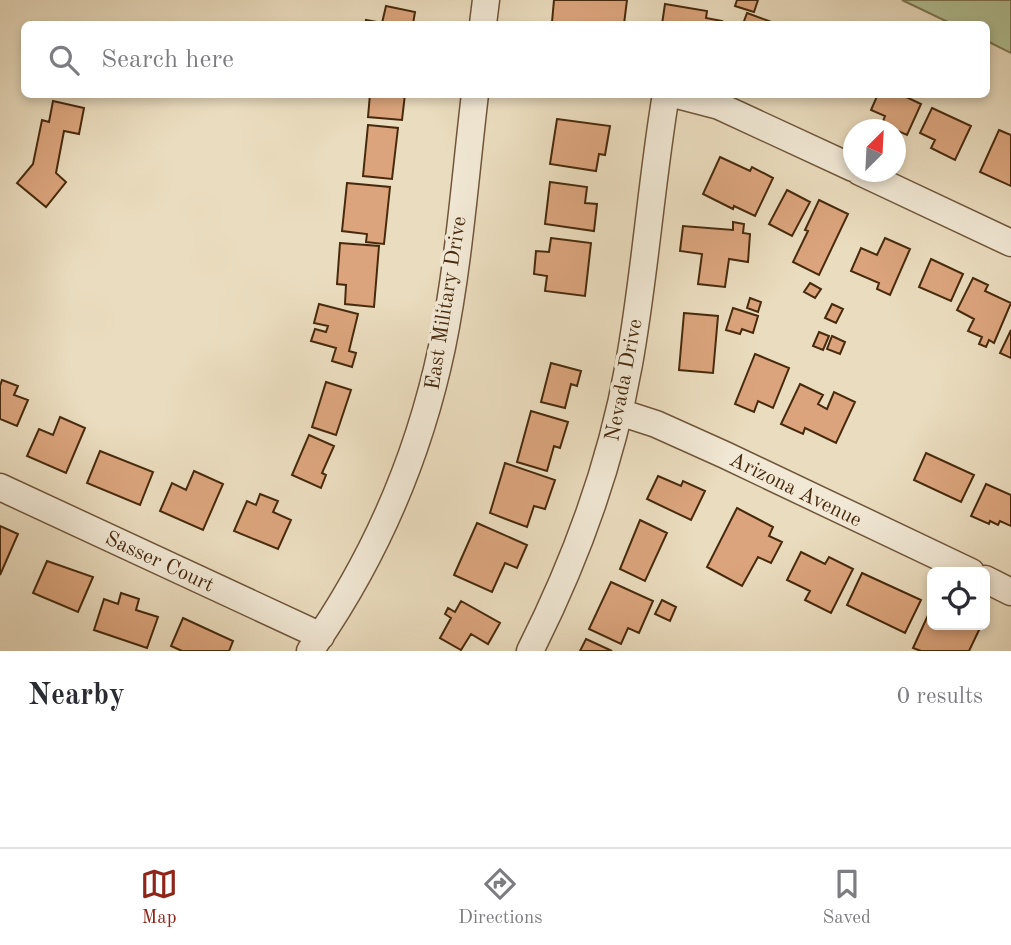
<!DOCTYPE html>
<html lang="en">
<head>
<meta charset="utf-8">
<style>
	:root { --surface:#fff; --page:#f7f7f7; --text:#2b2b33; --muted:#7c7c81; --line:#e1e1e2; --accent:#8f2418 }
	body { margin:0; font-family:"Old Standard TT",serif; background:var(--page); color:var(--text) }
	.controls { position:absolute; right:21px; bottom:21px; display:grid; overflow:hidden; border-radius:10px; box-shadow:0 4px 10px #0003 }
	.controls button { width:63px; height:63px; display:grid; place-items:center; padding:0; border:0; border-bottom:2px solid var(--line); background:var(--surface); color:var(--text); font:35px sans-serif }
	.compass { position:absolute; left:843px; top:119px; width:63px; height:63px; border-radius:50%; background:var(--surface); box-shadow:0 4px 10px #0003; rotate:24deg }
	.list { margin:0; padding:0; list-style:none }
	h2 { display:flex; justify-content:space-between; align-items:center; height:91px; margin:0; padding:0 28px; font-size:30px }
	h2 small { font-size:23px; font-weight:400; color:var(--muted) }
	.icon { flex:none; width:38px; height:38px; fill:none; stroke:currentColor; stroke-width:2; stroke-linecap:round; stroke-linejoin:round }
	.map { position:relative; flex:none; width:1011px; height:651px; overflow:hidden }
	.search { position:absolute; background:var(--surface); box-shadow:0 4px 10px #0003; left:21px; right:21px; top:21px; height:77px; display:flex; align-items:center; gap:18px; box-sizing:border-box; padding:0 24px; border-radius:10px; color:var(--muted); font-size:26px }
	.sheet { height:196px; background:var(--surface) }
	nav { display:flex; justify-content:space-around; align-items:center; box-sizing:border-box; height:98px; border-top:2px solid var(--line); background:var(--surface); font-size:19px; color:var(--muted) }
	nav a { display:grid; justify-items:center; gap:4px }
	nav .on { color:var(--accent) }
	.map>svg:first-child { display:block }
	.green { fill:#b1c296; stroke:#7c7652; stroke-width:2 }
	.building { fill:#dba47c; stroke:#472a0d; stroke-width:2 }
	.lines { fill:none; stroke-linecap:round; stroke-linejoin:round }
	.minor-casing { stroke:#705639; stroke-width:29 }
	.minor { stroke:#f1e8d5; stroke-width:26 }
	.labels { text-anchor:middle; stroke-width:7; stroke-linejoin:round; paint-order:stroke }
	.street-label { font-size:21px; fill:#472a0d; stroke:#f1e8d5 }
</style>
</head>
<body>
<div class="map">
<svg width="1011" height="651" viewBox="0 0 1011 651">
	<rect width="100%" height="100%" fill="#eadcbe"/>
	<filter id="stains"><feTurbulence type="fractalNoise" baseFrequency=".00286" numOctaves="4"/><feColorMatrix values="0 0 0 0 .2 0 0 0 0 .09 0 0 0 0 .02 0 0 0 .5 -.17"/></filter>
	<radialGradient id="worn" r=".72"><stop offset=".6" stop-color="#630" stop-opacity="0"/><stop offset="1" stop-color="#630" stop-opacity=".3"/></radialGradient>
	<!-- green -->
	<path class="green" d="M902,0H1011V53L987,41L986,24H952Z"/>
	<!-- building -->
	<path class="building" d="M554,0H627L624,24H579L552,22Z
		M737,0H758L754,12L735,6Z
		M665,4L707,11L706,18L722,21L721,24H662Z
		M386,6L415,12L413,24H365L366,20L382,23Z
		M747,13L777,24H743Z
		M370,94H405L402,120L368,117Z
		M878,94H900L921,104L907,135L882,124L885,116L871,110Z
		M53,101L84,108L79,134L64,131L56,173L66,182L46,207L17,183L33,164L42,120L49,122Z
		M932,108L971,126L955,160L931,148L935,140L920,133Z
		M557,119L610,126L605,155L599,154L596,171L550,164Z
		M368,125L398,128L392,179L363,176Z
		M999,130L1011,135V186L980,172Z
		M720,157L750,171L752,167L773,178L755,216L734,206L733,209L703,194Z
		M550,182L587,187L585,203L597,204L594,231L545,224Z
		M347,183L390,187L384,244L366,242L367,234L342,231Z
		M787,190L810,202L792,236L769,224Z
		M819,200L848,214L819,275L793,262L808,231L805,230Z
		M733,222L744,224L743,233L750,234L748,262L729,259L725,287L698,284L702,254L680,251L683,226L733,230Z
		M551,238L591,243L585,296L545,291L547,276L534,274L536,251L549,252Z
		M885,238L910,249L890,295L877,289L879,283L851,271L861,248L877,255Z
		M340,243L379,246L374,307L345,304L346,285L337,284Z
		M931,259L963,274L951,301L919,287Z
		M973,278L988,285L985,291L1011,303L994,343L989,340L986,347L979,344L982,337L968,331L974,319L957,310Z
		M810,283L821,289L815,298L804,292Z
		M750,298L761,302L758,312L747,308Z
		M319,304L358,314L349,351L356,353L352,367L332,361L336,348L311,341L315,329L326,332L328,326L314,323Z
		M832,304L843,309L836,323L825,318Z
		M733,308L758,316L753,333L742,329L740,334L726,330Z
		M684,313L718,316L713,373L679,370Z
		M1011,330V358L1000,353Z
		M819,332L829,336L823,350L813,346Z
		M832,336L845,342L840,354L827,349Z
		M755,354L789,368L773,408L758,401L754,412L735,404Z
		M551,363L581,371L577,386L571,384L565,408L541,402Z
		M2,380L18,386L14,395L28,400L17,426L0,419V386Z
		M326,382L351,390L336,435L312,427Z
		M800,384L823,395L818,404L827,409L834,392L855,402L836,443L805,428L803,434L781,424Z
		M531,411L568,422L560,448L554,446L547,471L517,462Z
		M60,417L85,428L66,473L27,456L39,429L53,435Z
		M309,435L334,446L322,473L326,475L321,488L292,475Z
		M100,451L153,472L140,505L87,483Z
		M926,453L974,475L961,502L914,480Z
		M505,463L555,480L545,509L534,506L527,527L490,513Z
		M194,471L223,484L203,530L160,511L172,483L186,490Z
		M658,476L681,486L683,481L705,491L691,520L647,499Z
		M986,484L1011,495V526L1000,521L998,525L990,521L989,524L971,516Z
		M260,494L278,501L273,512L291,520L278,549L234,531L247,501L256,505Z
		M737,508L773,527L769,536L782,542L771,563L758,557L742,586L707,567Z
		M640,520L667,533L645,581L620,569Z
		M477,523L527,545L517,568L505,563L492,592L454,575Z
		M0,526L18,534L0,575Z
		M801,552L825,564L829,557L853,569L831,613L805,600L810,591L787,580Z
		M47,561L93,577L78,612L33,593Z
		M862,573L921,600L905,633L847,605Z
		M611,582L653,601L639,633L628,628L621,644L589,629Z
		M121,593L139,599L136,610L158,617L147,648L94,630L104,599L118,604Z
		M662,600L676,607L670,621L655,614Z
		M461,601L500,623L488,644L471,634L461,650L440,638L451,618L445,614L448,608L455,612Z
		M929,613L932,615V625H973L980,628L969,651H921L913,648Z
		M183,618L233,641L229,651H182L171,646Z
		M586,639L612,651H580Z"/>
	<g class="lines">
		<defs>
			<path id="minor" d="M483,24L486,0
				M673,94L719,106L853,168
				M860,172L1011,243
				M619,412L656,424L725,455L971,572
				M0,487L321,636
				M985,579L1011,592
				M310,651C374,560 419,456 442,347C459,264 465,178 475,94
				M530,651C576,560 611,465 629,364C645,275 651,184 666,94"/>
		</defs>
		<!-- minor casing -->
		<use href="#minor" class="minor-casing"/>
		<!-- minor -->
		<use href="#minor" class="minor"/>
	</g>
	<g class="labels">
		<!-- street labels -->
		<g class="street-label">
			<text transform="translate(445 303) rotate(-81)" y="7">East Military Drive</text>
			<text transform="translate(623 380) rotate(-79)" y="7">Nevada Drive</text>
			<text transform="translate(796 489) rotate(26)" y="7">Arizona Avenue</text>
			<text transform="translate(160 561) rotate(25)" y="7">Sasser Court</text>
		</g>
	</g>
	<rect width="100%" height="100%" filter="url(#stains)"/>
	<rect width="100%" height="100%" fill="url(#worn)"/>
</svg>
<div class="controls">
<button><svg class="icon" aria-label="locate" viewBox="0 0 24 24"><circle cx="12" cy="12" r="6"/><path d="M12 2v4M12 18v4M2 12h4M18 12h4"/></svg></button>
</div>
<svg class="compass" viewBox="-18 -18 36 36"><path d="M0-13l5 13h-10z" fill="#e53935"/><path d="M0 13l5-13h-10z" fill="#7c7c81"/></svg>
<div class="search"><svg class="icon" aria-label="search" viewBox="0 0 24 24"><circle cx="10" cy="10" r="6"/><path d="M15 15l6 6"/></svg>Search here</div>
</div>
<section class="sheet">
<h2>Nearby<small>0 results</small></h2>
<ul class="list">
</ul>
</section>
<nav>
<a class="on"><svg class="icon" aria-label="map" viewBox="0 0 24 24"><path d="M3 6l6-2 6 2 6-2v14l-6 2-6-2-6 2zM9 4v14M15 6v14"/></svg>Map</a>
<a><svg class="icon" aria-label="directions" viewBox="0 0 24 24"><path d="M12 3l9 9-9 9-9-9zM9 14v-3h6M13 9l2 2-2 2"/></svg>Directions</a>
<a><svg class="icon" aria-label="saved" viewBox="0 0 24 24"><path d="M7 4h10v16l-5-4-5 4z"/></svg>Saved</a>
</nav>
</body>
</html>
